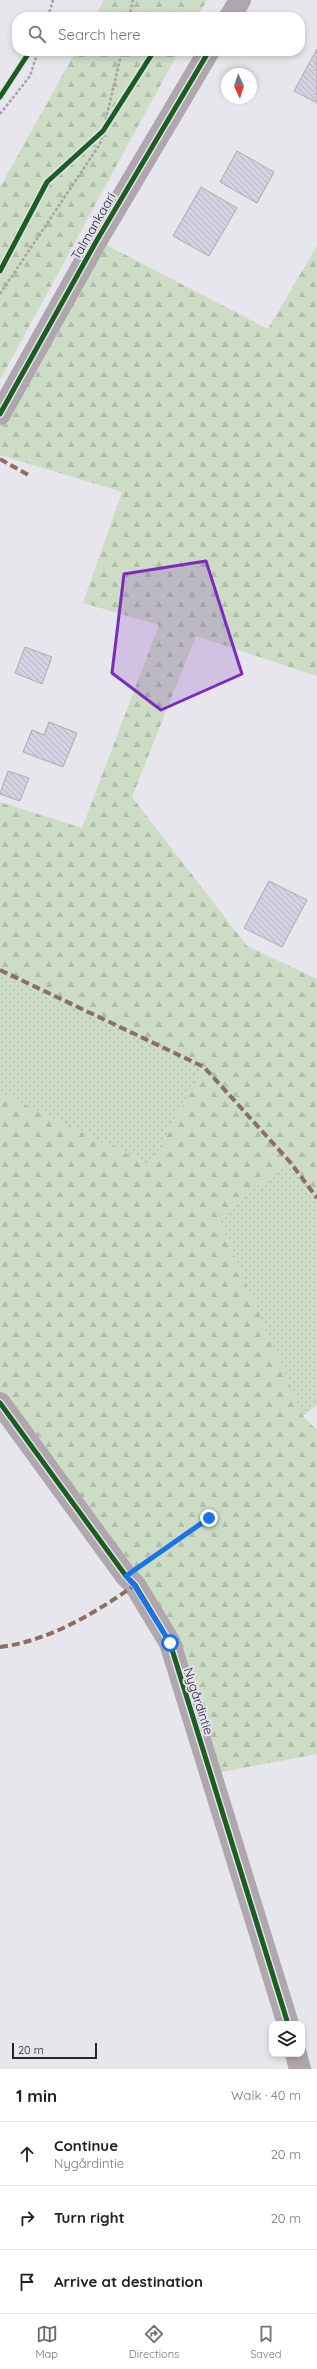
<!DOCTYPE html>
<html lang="en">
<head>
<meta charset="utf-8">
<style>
	:root { --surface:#fff; --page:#f2f2f2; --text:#202124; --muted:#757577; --line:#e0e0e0; --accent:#69696e }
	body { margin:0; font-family:Quicksand,sans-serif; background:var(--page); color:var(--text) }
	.controls { position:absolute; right:12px; bottom:12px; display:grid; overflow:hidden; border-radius:8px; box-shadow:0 2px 6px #0003 }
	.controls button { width:36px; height:36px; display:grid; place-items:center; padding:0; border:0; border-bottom:1px solid var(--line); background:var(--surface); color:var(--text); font:20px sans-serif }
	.compass { position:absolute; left:221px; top:68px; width:36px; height:36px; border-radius:50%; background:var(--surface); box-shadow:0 2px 6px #0003; rotate:176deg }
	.scale { position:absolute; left:12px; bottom:10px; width:85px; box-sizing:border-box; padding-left:4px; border:2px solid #26262a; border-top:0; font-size:11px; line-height:14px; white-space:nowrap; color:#26262a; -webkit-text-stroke:3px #e4e3ef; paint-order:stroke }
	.stop { position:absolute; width:12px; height:12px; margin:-9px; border:3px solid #1a73e8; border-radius:50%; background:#fff }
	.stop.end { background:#1a73e8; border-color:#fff; box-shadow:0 1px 4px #0008 }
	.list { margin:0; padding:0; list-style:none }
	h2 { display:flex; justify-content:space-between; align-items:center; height:52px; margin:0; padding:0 16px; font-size:17px }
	h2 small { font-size:13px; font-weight:400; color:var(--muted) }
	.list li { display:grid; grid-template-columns:26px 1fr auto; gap:12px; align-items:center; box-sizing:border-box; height:64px; padding:0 16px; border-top:1px solid var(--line) }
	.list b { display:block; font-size:15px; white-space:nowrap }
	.list p { margin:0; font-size:13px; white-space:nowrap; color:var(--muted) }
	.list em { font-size:13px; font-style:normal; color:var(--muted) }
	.icon { flex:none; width:22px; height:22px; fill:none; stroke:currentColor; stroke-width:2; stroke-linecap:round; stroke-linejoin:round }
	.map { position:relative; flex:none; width:317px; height:2069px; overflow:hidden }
	.search { position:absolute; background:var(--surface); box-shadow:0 2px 6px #0003; left:12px; right:12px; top:12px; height:44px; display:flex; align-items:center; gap:10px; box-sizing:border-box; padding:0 14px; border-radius:16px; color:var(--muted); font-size:15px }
	.sheet { height:244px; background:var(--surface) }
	nav { display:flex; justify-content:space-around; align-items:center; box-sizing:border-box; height:56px; border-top:1px solid var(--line); background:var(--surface); font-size:11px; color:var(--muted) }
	nav a { display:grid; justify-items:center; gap:2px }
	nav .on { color:var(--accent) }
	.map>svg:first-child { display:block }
	.grass { fill:url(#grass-dots) }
	.forest { fill:url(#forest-firs) }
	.building { fill:url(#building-back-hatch); stroke:#ababaf }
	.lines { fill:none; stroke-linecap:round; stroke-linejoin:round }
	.path { stroke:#a8a3a9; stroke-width:2.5; stroke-dasharray:3 2; stroke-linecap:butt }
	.minor { stroke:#afa6ae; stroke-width:22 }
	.quiet { stroke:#8d6e63; stroke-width:4; stroke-dasharray:8 4; stroke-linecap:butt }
	.cycleway-casing { stroke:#e4e3ef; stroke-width:8 }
	.cycleway { stroke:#1b5e20; stroke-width:5 }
	.route { stroke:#1a73e8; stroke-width:5 }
	.marked { fill:#7b2cbf; fill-opacity:0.2; stroke:#7b2cbf; stroke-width:3; stroke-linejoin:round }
	.labels { text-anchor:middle; stroke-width:4; stroke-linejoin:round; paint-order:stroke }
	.street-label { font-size:13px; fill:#26262a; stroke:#e4e3ef }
</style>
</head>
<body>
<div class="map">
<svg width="317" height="2069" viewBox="0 0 317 2069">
	<defs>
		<pattern id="grass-dots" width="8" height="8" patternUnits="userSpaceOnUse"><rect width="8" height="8" fill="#ccdcc5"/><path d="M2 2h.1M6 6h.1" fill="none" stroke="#afbda9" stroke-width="1.8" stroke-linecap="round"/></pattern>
		<pattern id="forest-firs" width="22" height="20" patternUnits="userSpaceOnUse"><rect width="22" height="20" fill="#ccdcc5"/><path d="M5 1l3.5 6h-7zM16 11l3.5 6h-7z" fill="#afbda9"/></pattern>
		<pattern id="building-back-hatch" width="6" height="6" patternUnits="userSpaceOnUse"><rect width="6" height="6" fill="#d4d2e2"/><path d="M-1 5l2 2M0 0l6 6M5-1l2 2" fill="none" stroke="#b6b4c2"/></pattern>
	</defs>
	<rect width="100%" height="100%" fill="#e6e6ec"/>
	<!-- grass -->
	<path class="grass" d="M0,970L204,1067L150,1165L0,1092Z
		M290,1162L317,1198V1405L303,1416L218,1217Z"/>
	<!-- forest -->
	<path class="forest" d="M104,0H207L197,17H95Z
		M76,51H179L0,380V187Z
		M97,240L268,329L317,246V676L196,636L132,797L247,946L317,979V1198L290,1162L218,1217L303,1416L317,1430V1754L211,1774L170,1643L0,1403V1092L150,1165L204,1067L0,970V802L82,828L159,625L83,603L122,492L0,455V414Z"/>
	<!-- building -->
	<path class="building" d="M317,49V103L294,91Z
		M237,151L274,172L257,203L220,182Z
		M201,187L237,208L209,256L173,236Z
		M25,647L52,657L42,684L15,673Z
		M49,722L77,733L63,767L23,752L32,730L44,735Z
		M8,771L29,778L20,801L0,794Z
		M269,881L307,900L282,947L244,928Z"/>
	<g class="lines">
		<!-- path -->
		<path class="path" d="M48,17L53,0
			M129,17L133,0
			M0,114L30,76L38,51
			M0,294L100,144L122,51
			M147,1561L209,1518"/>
		<!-- minor -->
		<path class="minor" d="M230,17L240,0
			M0,414L97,240L209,51
			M0,1403L126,1576L135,1585L170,1643L288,2024
			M296,2054L300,2069"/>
		<!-- quiet -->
		<path class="quiet" d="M0,459L30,476
			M0,970L204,1067L290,1162L317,1198
			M0,1647C49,1641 95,1613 135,1585"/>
		<defs>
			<path id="cycleway" d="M0,97L30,51
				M0,271L47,182L103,131L154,51
				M0,414L97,240L209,51
				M0,1403L126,1576L135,1585L170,1643L288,2024"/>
		</defs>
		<!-- cycleway casing -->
		<use href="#cycleway" class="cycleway-casing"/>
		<!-- cycleway -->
		<use href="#cycleway" class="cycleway"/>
	</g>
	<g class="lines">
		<!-- route -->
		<path class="route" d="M170,1643L134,1585L126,1576L209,1518"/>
	</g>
	<!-- marked area -->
	<path class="marked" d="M206,561L242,674L161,710L112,673L124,574Z"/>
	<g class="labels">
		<!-- street labels -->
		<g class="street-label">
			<text transform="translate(93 226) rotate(-60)" y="5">Talmankaari</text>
			<text transform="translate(199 1701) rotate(72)" y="5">Nygårdintie</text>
		</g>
	</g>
</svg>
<div class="controls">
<button><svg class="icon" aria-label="layers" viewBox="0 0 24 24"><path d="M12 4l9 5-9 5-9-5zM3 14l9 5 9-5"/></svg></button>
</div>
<svg class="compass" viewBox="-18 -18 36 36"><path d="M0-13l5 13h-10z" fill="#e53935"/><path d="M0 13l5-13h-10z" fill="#757577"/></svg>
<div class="scale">20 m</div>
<div class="stop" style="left:170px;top:1643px"></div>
<div class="stop end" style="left:209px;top:1518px"></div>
<div class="search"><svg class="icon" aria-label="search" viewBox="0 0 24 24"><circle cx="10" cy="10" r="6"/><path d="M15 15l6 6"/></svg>Search here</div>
</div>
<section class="sheet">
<h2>1 min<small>Walk · 40 m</small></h2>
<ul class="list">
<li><svg class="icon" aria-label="ahead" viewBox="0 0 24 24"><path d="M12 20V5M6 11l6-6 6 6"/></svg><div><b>Continue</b><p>Nygårdintie</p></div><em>20 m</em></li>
<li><svg class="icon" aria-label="right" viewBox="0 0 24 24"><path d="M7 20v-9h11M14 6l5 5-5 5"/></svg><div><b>Turn right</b></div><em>20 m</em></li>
<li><svg class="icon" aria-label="arrive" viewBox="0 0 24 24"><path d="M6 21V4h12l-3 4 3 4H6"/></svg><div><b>Arrive at destination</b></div></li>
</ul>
</section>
<nav>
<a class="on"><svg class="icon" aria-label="map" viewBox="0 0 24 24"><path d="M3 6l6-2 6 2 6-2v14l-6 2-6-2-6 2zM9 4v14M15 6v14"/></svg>Map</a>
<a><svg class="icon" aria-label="directions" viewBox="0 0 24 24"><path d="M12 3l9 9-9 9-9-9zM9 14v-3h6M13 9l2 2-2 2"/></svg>Directions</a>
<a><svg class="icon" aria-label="saved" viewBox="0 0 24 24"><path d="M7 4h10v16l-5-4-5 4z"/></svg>Saved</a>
</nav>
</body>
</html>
